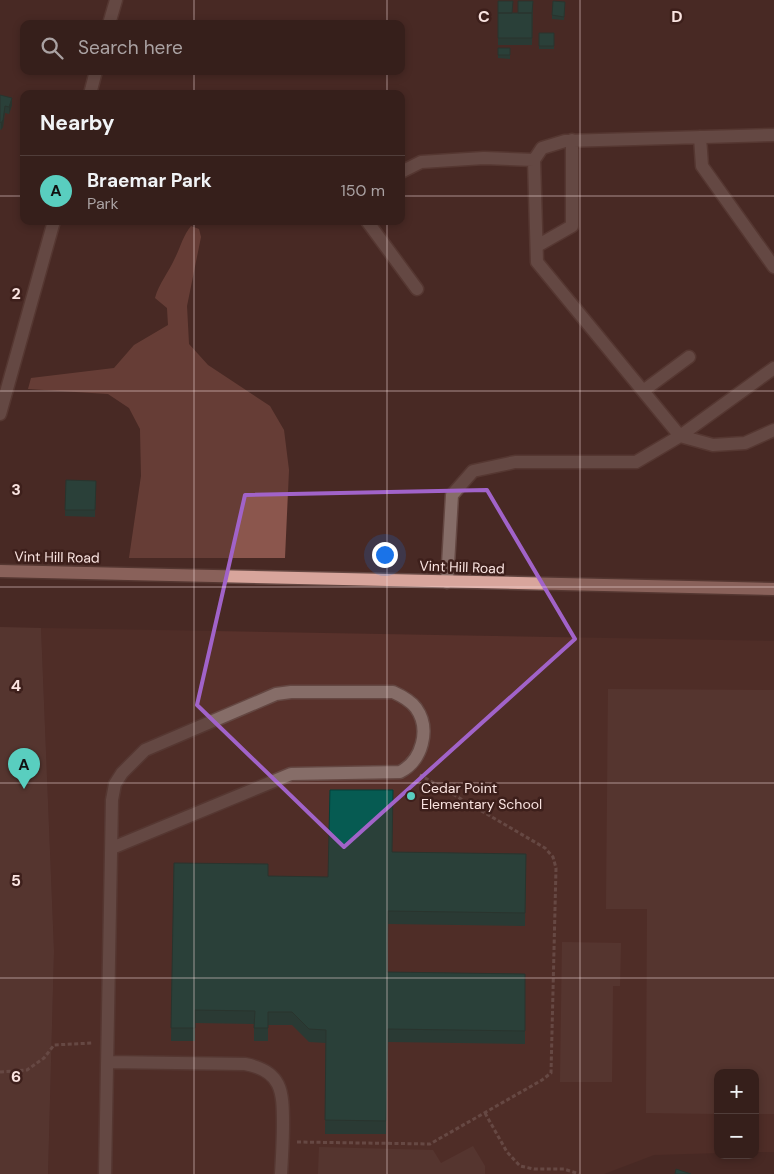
<!DOCTYPE html>
<html lang="en">
<head>
<meta charset="utf-8">
<style>
	:root { --surface:#361f1b; --page:#412c28; --text:#f1f3f6; --muted:#aaa2a3; --line:#503d3a; --accent:#59cebf }
	body { margin:0; font-family:"DM Sans",sans-serif; background:var(--page); color:var(--text) }
	.controls { position:absolute; right:15px; bottom:15px; display:grid; overflow:hidden; border-radius:10px; box-shadow:0 2px 8px #0003 }
	.controls button { width:45px; height:45px; display:grid; place-items:center; padding:0; border:0; border-bottom:1px solid var(--line); background:var(--surface); color:var(--text); font:25px sans-serif }
	.you { position:absolute; left:384px; top:554px; width:18px; height:18px; margin:-12px; border:4px solid #fff; border-radius:50%; background:#1a73e8; box-shadow:0 0 0 8px #1a73e833 }
	.badge { display:grid; place-items:center; width:32px; height:32px; border-radius:50%; background:var(--accent); color:#111; font-size:16px; font-weight:700 }
	.pin { position:absolute; translate:-50% -41px; filter:drop-shadow(0 1px 2px #0008) }
	.pin::after { content:''; position:absolute; top:26px; width:18px; height:15px; background:inherit; clip-path:polygon(0 0,100% 0,50% 100%) }
	.list { margin:0; padding:0; list-style:none }
	h2 { display:flex; justify-content:space-between; align-items:center; height:65px; margin:0; padding:0 20px; font-size:21px }
	h2 small { font-size:16px; font-weight:400; color:var(--muted) }
	.list li { display:grid; grid-template-columns:32px 1fr auto; gap:15px; align-items:center; box-sizing:border-box; height:70px; padding:0 20px; border-top:1px solid var(--line) }
	.list b { display:block; font-size:19px; white-space:nowrap }
	.list p { margin:0; font-size:16px; white-space:nowrap; color:var(--muted) }
	.list em { font-size:16px; font-style:normal; color:var(--muted) }
	.icon { flex:none; width:28px; height:28px; fill:none; stroke:currentColor; stroke-width:2; stroke-linecap:round; stroke-linejoin:round }
	.map { position:relative; flex:none; width:774px; height:1174px; overflow:hidden }
	.search { position:absolute; background:var(--surface); box-shadow:0 2px 8px #0003; left:20px; top:20px; width:385px; height:55px; display:flex; align-items:center; gap:12px; box-sizing:border-box; padding:0 18px; border-radius:10px; color:var(--muted); font-size:19px }
	.panel { position:absolute; background:var(--surface); box-shadow:0 2px 8px #0003; left:20px; top:90px; width:385px; height:135px; border-radius:10px }
	.map>svg:first-child { display:block }
	.built { fill:#58312b }
	.green { fill:#65433d }
	.forest { fill:#8b564d }
	.lines { fill:none; stroke-linecap:round; stroke-linejoin:round }
	.minor-casing { stroke:#644742; stroke-width:15 }
	.major-casing { stroke:#644742; stroke-width:15 }
	.path { stroke:#896e69; stroke-width:3; stroke-dasharray:4 2.5; stroke-linecap:butt }
	.minor { stroke:#866d68; stroke-width:12 }
	.major { stroke:#d8a59c; stroke-width:12 }
	.wall { fill:#054e47 }
	.shaded-wall { fill:#044039 }
	.building { fill:#065b52; stroke:#044039 }
	.marked { fill:none; stroke:#a163c9; stroke-width:4; stroke-linejoin:round }
	.grid { fill:none; stroke:#fae4e1; stroke-width:1; stroke-opacity:0.55 }
	.poi-dot { fill:#59cebf; stroke:#3d1f1b; stroke-width:2 }
	.labels { text-anchor:middle; stroke-width:5; stroke-linejoin:round; paint-order:stroke }
	.street-label { font-size:14px; fill:#fae4e1; stroke:#3d1f1b }
	.poi-label { font-size:14px; fill:#fae4e1; stroke:#3d1f1b; text-anchor:start }
	.grid-label { font-size:16px; text-anchor:middle; font-weight:bold; fill:#fae4e1; stroke:#3d1f1b; stroke-width:5; stroke-linejoin:round; paint-order:stroke }
</style>
</head>
<body>
<div class="map">
<svg width="774" height="1174" viewBox="0 0 774 1174">
	<rect width="100%" height="100%" fill="#482924"/>
	<!-- built -->
	<path class="built" d="M41,628L774,641V1152H755V1073H718V1153L654,1155L604,1174H48L54,951Z"/>
	<!-- green -->
	<path class="green" d="M0,627L41,628L54,951L48,1174H0Z
		M608,689L774,690V1114H755V1073H718V1114L646,1113L647,909H606Z
		M562,942L621,943L620,986H613L612,1082H560Z
		M473,1146L485,1166V1174H318L319,1147L433,1150L441,1163Z"/>
	<!-- forest -->
	<path class="forest" d="M191,226L199,229L201,237L187,306L189,344L208,365L270,406L284,430L289,470L285,558H129L141,476L140,429L129,408L108,394L28,389L31,378L114,368L134,345L168,325L167,308L155,298C159,283 169,272 175,258C181,246 183,236 191,226Z"/>
	<g class="lines">
		<defs>
			<path id="minor" d="M109,24L116,0
				M90,94L96,71
				M700,137L702,166L774,267
				M534,160L542,148L565,141L774,135
				M401,172L421,162L484,158L534,160L537,262L680,436L636,462H515L473,471L452,495L447,582
				M367,221L417,289
				M537,246L572,226V140
				M774,368L680,436L713,445L745,443L774,430
				M643,391L689,357
				M0,414L54,221
				M108,1062L245,1064C282,1071 283,1091 283,1124C283,1141 282,1157 281,1174
				M105,1174L112,800L115,784L122,773L145,750L276,694L291,692H393C402,696 410,700 416,708C431,729 422,761 400,772L291,774L112,848"/>
			<path id="major" d="M0,571L774,589"/>
		</defs>
		<!-- minor casing -->
		<use href="#minor" class="minor-casing"/>
		<!-- major casing -->
		<use href="#major" class="major-casing"/>
		<!-- path -->
		<path class="path" d="M0,1072L27,1070L44,1058L54,1045L92,1043
			M485,1113L507,1152L520,1166L534,1169H564L579,1174
			M297,1142L430,1144L542,1080L551,1073L556,868L553,857L545,848L420,775"/>
		<!-- minor -->
		<use href="#minor" class="minor"/>
		<!-- major -->
		<use href="#major" class="major"/>
	</g>
	<!-- wall -->
	<path class="wall" d="M498,1L512,13H518L533,1L532,45H498Z
		M565,2L564,20L552,19V15Z
		M539,33H554V49H539Z
		M498,48H510V59L498,58Z
		M0,95L12,105L9,114L5,113L3,127L1,130L0,129Z
		M66,480L96,481L95,517L65,516Z
		M392,852L526,854L525,926L388,924V972L525,974V1044L388,1042L386,1134H325L326,1043L309,1042L292,1025H268V1041H254V1024L195,1023V1041H171L174,863L268,876L328,877Z"/>
	<!-- shaded-wall -->
	<path class="shaded-wall" d="M12,98V105L9,114V107Z
		M5,106L3,127L1,130V123Z"/>
	<!-- building -->
	<path class="building" d="M498,1H513L512,13H498Z
		M518,1H533L532,13H518Z
		M553,1L565,2L564,17L552,15Z
		M498,13H532V38H498Z
		M539,33H554V46H539Z
		M498,48H510V55H498Z
		M0,95L12,98L9,107L5,106L3,120L1,123L0,122Z
		M66,480L96,481L95,510H65Z
		M330,790H393L392,852L526,854L525,913L388,911L387,972L525,974V1031L388,1029L386,1121L325,1120L326,1030L309,1029L292,1012H268V1028H254L255,1011L195,1010V1028H171L174,863L268,864V876L328,877Z
		M676,1169L691,1174H675Z"/>
	<!-- marked area -->
	<path d="M0 0H774V1174H0ZM487,490L575,639L344,847L197,705L245,495Z" fill="#482924" fill-opacity=".55" fill-rule="evenodd"/>
	<path class="marked" d="M487,490L575,639L344,847L197,705L245,495Z"/>
	<!-- grid -->
	<path class="grid" d="M194,0V24M387,0V24M580,0V1174M194,71V94M387,71V94M0,196H24M401,196H774M194,221V1174M387,221V1174M0,391H774M0,587H774M0,783H774M0,978H774"/>
	<!-- markers -->
	<circle class="poi-dot" cx="411" cy="796" r="5"/>
	<g class="labels">
		<!-- street labels -->
		<g class="street-label">
			<text transform="translate(57 557) rotate(1)" y="5">Vint Hill Road</text>
			<text transform="translate(462 567) rotate(2)" y="5">Vint Hill Road</text>
		</g>
		<!-- poi labels -->
		<g class="poi-label">
			<text x="421" y="793">Cedar Point<tspan x="421" dy="16">Elementary School</tspan></text>
		</g>
	</g>
	<g class="grid-label">
		<text x="484" y="22">C</text>
		<text x="677" y="22">D</text>
		<text x="16" y="299">2</text>
		<text x="16" y="495">3</text>
		<text x="16" y="691">4</text>
		<text x="16" y="886">5</text>
		<text x="16" y="1082">6</text>
	</g>
</svg>
<div class="controls">
<button>+</button>
<button>−</button>
</div>
<div class="you"></div>
<div class="pin badge" style="left:24px;top:789px">A</div>
<div class="search"><svg class="icon" aria-label="search" viewBox="0 0 24 24"><circle cx="10" cy="10" r="6"/><path d="M15 15l6 6"/></svg>Search here</div>
<section class="panel">
<h2>Nearby<small></small></h2>
<ul class="list">
<li><span class="badge">A</span><div><b>Braemar Park</b><p>Park</p></div><em>150 m</em></li>
</ul>
</section>
</div>
</body>
</html>
